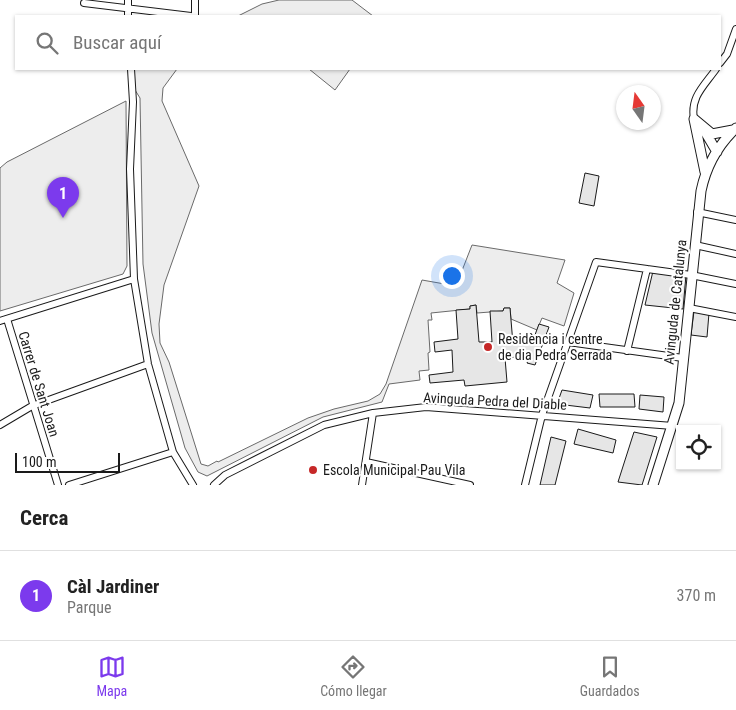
<!DOCTYPE html>
<html lang="es">
<head>
<meta charset="utf-8">
<style>
	:root { --surface:#fff; --page:#f2f2f2; --text:#222; --muted:#767676; --line:#e0e0e0; --accent:#7c3aed }
	body { margin:0; font-family:"Roboto Condensed",sans-serif; background:var(--page); color:var(--text) }
	.controls { position:absolute; right:15px; bottom:15px; display:grid; overflow:hidden; border-radius:0px; box-shadow:0 1px 4px #0004 }
	.controls button { width:45px; height:45px; display:grid; place-items:center; padding:0; border:0; border-bottom:1px solid var(--line); background:var(--surface); color:var(--text); font:25px sans-serif }
	.compass { position:absolute; left:616px; top:85px; width:45px; height:45px; border-radius:50%; background:var(--surface); box-shadow:0 1px 4px #0004; rotate:346deg }
	.scale { position:absolute; left:15px; bottom:12px; width:105px; box-sizing:border-box; padding-left:5px; border:2px solid #1a1a1a; border-top:0; font-size:14px; line-height:18px; white-space:nowrap; color:#1a1a1a; -webkit-text-stroke:4px #fff; paint-order:stroke }
	.you { position:absolute; left:451px; top:275px; width:18px; height:18px; margin:-12px; border:4px solid #fff; border-radius:50%; background:#1a73e8; box-shadow:0 0 0 8px #1a73e833 }
	.badge { display:grid; place-items:center; width:32px; height:32px; border-radius:50%; background:var(--accent); color:#fff; font-size:16px; font-weight:700 }
	.pin { position:absolute; translate:-50% -41px; filter:drop-shadow(0 1px 2px #0008) }
	.pin::after { content:''; position:absolute; top:26px; width:18px; height:15px; background:inherit; clip-path:polygon(0 0,100% 0,50% 100%) }
	.list { margin:0; padding:0; list-style:none }
	h2 { display:flex; justify-content:space-between; align-items:center; height:65px; margin:0; padding:0 20px; font-size:21px }
	h2 small { font-size:16px; font-weight:400; color:var(--muted) }
	.list li { display:grid; grid-template-columns:32px 1fr auto; gap:15px; align-items:center; box-sizing:border-box; height:90px; padding:0 20px; border-top:1px solid var(--line) }
	.list b { display:block; font-size:19px; white-space:nowrap }
	.list p { margin:0; font-size:16px; white-space:nowrap; color:var(--muted) }
	.list em { font-size:16px; font-style:normal; color:var(--muted) }
	.icon { flex:none; width:28px; height:28px; fill:none; stroke:currentColor; stroke-width:2; stroke-linecap:round; stroke-linejoin:round }
	.map { position:relative; flex:none; width:736px; height:485px; overflow:hidden }
	.search { position:absolute; background:var(--surface); box-shadow:0 1px 4px #0004; left:15px; right:15px; top:15px; height:55px; display:flex; align-items:center; gap:12px; box-sizing:border-box; padding:0 18px; border-radius:0px; color:var(--muted); font-size:19px }
	.sheet { height:155px; background:var(--surface) }
	nav { display:flex; justify-content:space-around; align-items:center; box-sizing:border-box; height:70px; border-top:1px solid var(--line); background:var(--surface); font-size:14px; color:var(--muted) }
	nav a { display:grid; justify-items:center; gap:2px }
	nav .on { color:var(--accent) }
	.map>svg:first-child { display:block }
	.green { fill:#ededed; stroke:#6a6a6a }
	.building { fill:#e6e6e6; stroke:#1a1a1a }
	.lines { fill:none; stroke-linecap:round; stroke-linejoin:round }
	.street-casing { stroke:#1a1a1a; stroke-width:8 }
	.secondary-casing { stroke:#1a1a1a; stroke-width:11 }
	.street { stroke:#fff; stroke-width:6 }
	.secondary { stroke:#fff; stroke-width:9 }
	.poi-dot { fill:#c62828; stroke:#fff; stroke-width:2 }
	.labels { text-anchor:middle; stroke-width:4; stroke-linejoin:round; paint-order:stroke }
	.street-label { font-size:14px; fill:#1a1a1a; stroke:#fff }
	.poi-label { font-size:14px; fill:#1a1a1a; stroke:#fff; text-anchor:start }
</style>
</head>
<body>
<div class="map">
<svg width="736" height="485" viewBox="0 0 736 485">
	<rect width="100%" height="100%" fill="#fff"/>
	<!-- green -->
	<path class="green" d="M279,0H352L373,16H238L262,4Z
		M134,69H177L163,88L162,101L199,186L164,285L159,324L160,343L169,362L201,464L208,466L217,461L218,462L308,418L334,409L368,401L380,394L386,384L422,280L456,286L472,245L565,260L557,283L574,293L564,326L542,318L537,330L511,319L510,308H504L503,311L477,313L476,305L470,306V309L431,313L432,320H428L430,352L428,353L429,370L419,371L420,380L389,384L382,402L323,417L207,476L198,472L185,448L152,333L143,264L140,98L135,90Z
		M309,69H350L335,90Z
		M126,101L127,266L123,274L0,311V168L7,162Z"/>
	<!-- building -->
	<path class="building" d="M585,173L599,176L594,206L579,203Z
		M653,271L686,275L683,309L645,305Z
		M476,305L479,342H492L490,311H503L504,308H510L513,344L532,343L539,324L549,327L535,365L527,363L530,356L505,358L507,382L465,386L464,380L430,383L429,375L453,372L452,350L435,352L434,342L458,339L456,310L470,309V306Z
		M694,311L709,313L707,337L691,335Z
		M562,390L593,395L590,408L557,404Z
		M599,394H634L635,407H600Z
		M640,395L664,397L663,412L639,409Z
		M578,429L616,440L613,453L574,444Z
		M634,432L657,437L642,485L618,482Z
		M551,437L566,441L555,485H540Z"/>
	<g class="lines">
		<defs>
			<path id="street" d="M128,0V16
				M195,0V16
				M84,3L191,16
				M720,63L727,54L736,29
				M131,69L133,102L130,169L134,279L148,364L173,452L193,485
				M694,119C690,97 704,86 716,69
				M697,212L736,220
				M695,245L736,254
				M689,308L736,317
				M7,319L58,485
				M0,321L134,279
				M568,342L683,358
				M627,351L647,269
				M0,425L32,406L148,364
				M366,462L470,485
				M69,485L173,452
				M214,485L225,475L324,425L373,413L426,407L673,426
				M362,485L373,413
				M525,485L542,415L596,262L691,275L736,284"/>
			<path id="secondary" d="M694,119L705,172
				M694,119L712,134L733,130
				M704,130L717,152
				M653,485L679,403L701,191C706,167 718,145 736,128"/>
		</defs>
		<!-- street casing -->
		<use href="#street" class="street-casing"/>
		<!-- secondary casing -->
		<use href="#secondary" class="secondary-casing"/>
		<!-- street -->
		<use href="#street" class="street"/>
		<!-- secondary -->
		<use href="#secondary" class="secondary"/>
	</g>
	<!-- markers -->
	<g class="poi-dot">
		<circle cx="488" cy="347" r="5"/>
		<circle cx="313" cy="470" r="5"/>
	</g>
	<g class="labels">
		<!-- street labels -->
		<g class="street-label">
			<text transform="translate(675 302) rotate(-84)" y="5">Avinguda de Catalunya</text>
			<text transform="translate(39 384) rotate(73)" y="5">Carrer de Sant Joan</text>
			<text transform="translate(495 401) rotate(3)" y="5">Avinguda Pedra del Diable</text>
		</g>
		<!-- poi labels -->
		<g class="poi-label">
			<text x="498" y="344">Residència i centre<tspan x="498" dy="16">de dia Pedra Serrada</tspan></text>
			<text x="323" y="475">Escola Municipal Pau Vila</text>
		</g>
	</g>
</svg>
<div class="controls">
<button><svg class="icon" aria-label="locate" viewBox="0 0 24 24"><circle cx="12" cy="12" r="6"/><path d="M12 2v4M12 18v4M2 12h4M18 12h4"/></svg></button>
</div>
<svg class="compass" viewBox="-18 -18 36 36"><path d="M0-13l5 13h-10z" fill="#e53935"/><path d="M0 13l5-13h-10z" fill="#767676"/></svg>
<div class="scale">100 m</div>
<div class="you"></div>
<div class="pin badge" style="left:63px;top:218px">1</div>
<div class="search"><svg class="icon" aria-label="search" viewBox="0 0 24 24"><circle cx="10" cy="10" r="6"/><path d="M15 15l6 6"/></svg>Buscar aquí</div>
</div>
<section class="sheet">
<h2>Cerca<small></small></h2>
<ul class="list">
<li><span class="badge">1</span><div><b>Càl Jardiner</b><p>Parque</p></div><em>370 m</em></li>
</ul>
</section>
<nav>
<a class="on"><svg class="icon" aria-label="map" viewBox="0 0 24 24"><path d="M3 6l6-2 6 2 6-2v14l-6 2-6-2-6 2zM9 4v14M15 6v14"/></svg>Mapa</a>
<a><svg class="icon" aria-label="directions" viewBox="0 0 24 24"><path d="M12 3l9 9-9 9-9-9zM9 14v-3h6M13 9l2 2-2 2"/></svg>Cómo llegar</a>
<a><svg class="icon" aria-label="saved" viewBox="0 0 24 24"><path d="M7 4h10v16l-5-4-5 4z"/></svg>Guardados</a>
</nav>
</body>
</html>
